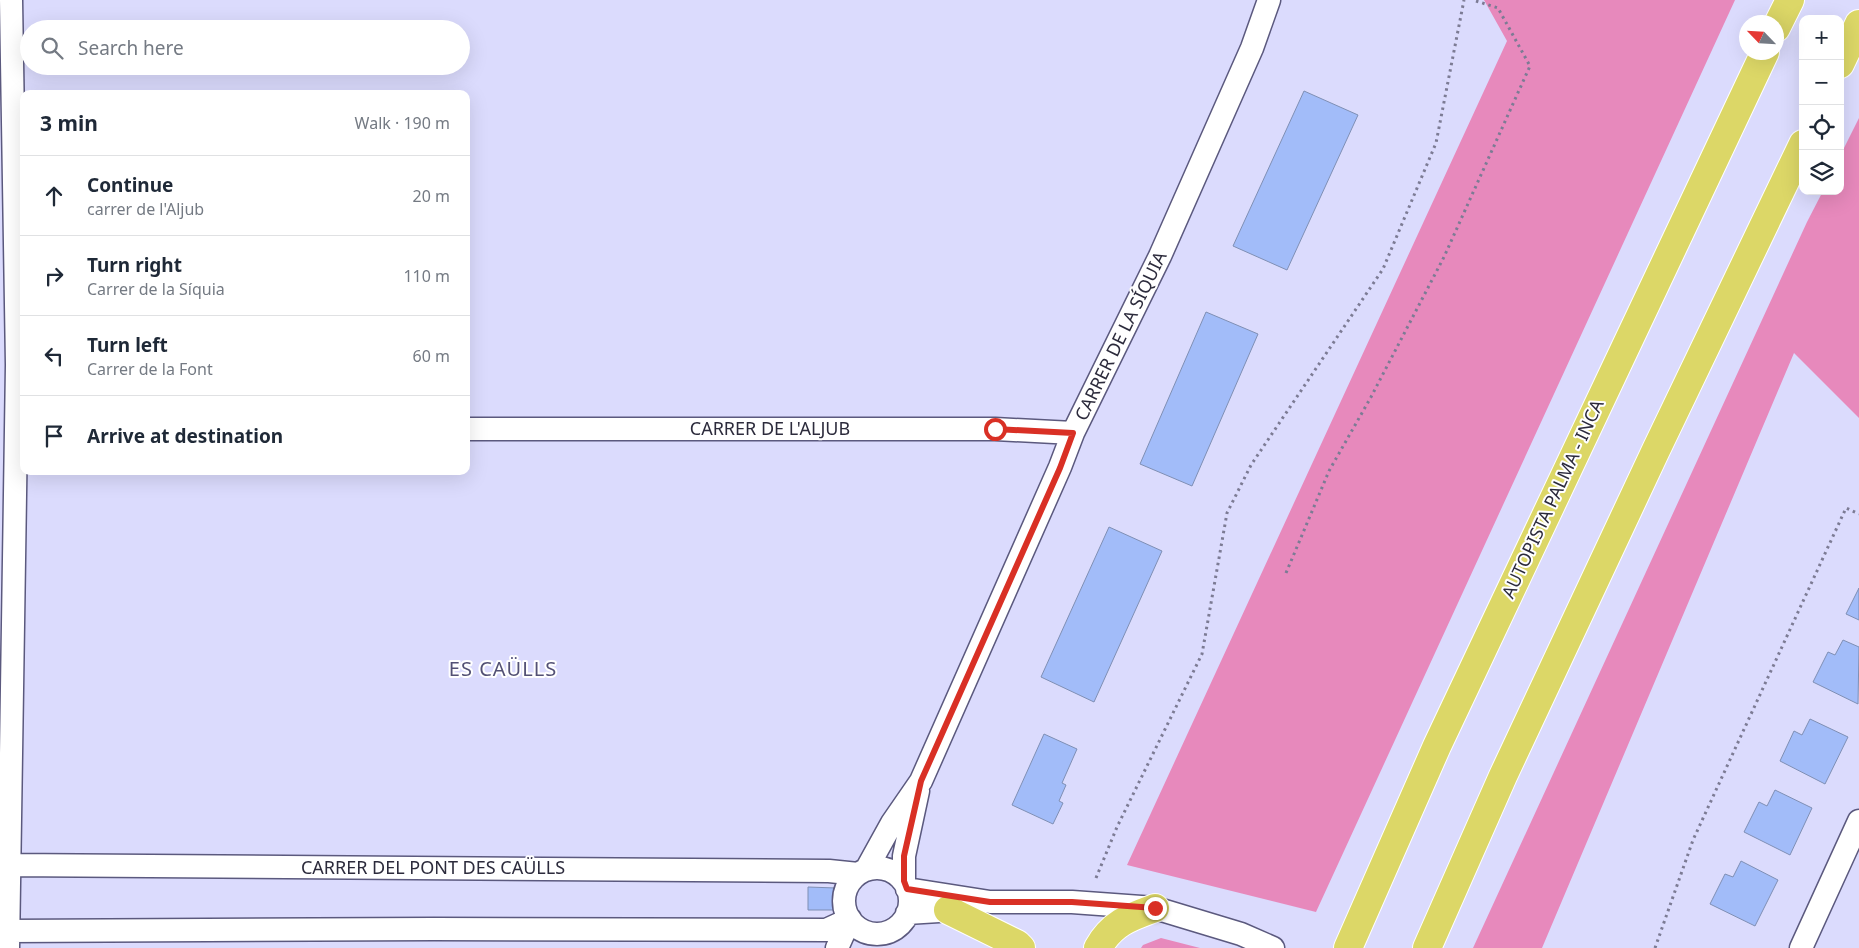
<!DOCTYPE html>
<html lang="en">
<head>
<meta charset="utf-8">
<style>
	:root { --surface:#fff; --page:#f2f2f3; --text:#1f2937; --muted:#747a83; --line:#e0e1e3 }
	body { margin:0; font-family:"Noto Sans",sans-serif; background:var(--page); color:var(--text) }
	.controls { position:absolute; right:15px; top:15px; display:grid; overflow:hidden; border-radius:10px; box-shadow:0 5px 20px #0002 }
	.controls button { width:45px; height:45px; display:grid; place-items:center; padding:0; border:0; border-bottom:1px solid var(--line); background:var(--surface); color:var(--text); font:25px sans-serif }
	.compass { position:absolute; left:1739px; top:15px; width:45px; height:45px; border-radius:50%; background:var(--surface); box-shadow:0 5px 20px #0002; rotate:295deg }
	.stop { position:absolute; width:15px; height:15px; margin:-11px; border:4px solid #d93025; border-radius:50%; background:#fff }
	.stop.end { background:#d93025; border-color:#fff; box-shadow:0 1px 5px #0008 }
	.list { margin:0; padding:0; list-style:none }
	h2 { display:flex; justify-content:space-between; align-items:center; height:65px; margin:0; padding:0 20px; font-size:21px }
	h2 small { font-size:16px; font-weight:400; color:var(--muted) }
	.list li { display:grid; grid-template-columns:32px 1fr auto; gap:15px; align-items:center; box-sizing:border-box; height:80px; padding:0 20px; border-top:1px solid var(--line) }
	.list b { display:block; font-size:19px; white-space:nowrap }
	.list p { margin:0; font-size:16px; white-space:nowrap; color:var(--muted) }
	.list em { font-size:16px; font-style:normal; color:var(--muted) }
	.icon { flex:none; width:28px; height:28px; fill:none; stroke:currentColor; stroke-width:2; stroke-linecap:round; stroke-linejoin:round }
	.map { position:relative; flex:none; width:1859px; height:948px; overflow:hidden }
	.search { position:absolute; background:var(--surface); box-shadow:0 5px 20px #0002; left:20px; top:20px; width:450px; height:55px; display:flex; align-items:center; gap:12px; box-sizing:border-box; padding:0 18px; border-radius:28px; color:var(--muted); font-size:19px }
	.panel { position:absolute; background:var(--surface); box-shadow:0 5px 20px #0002; left:20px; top:90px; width:450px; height:385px; border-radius:10px }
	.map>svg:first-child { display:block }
	.green { fill:#e789bc }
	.building { fill:#a2bcf9; stroke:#7f8fb4 }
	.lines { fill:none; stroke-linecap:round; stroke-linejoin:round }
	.minor-casing { stroke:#5b597e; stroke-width:25 }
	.motorway-casing { stroke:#fff; stroke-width:30 }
	.path { stroke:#7c7b94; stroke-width:3; stroke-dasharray:2.5 4; stroke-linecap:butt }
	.minor { stroke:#fff; stroke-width:22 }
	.motorway { stroke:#dcd767; stroke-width:28 }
	.route { stroke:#d93025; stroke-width:6 }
	.labels { text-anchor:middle; stroke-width:4; stroke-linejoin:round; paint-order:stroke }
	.street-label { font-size:18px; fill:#2c2b3c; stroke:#fff }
	.quarter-label { font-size:20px; letter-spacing:1px; fill:#535175; stroke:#fff }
</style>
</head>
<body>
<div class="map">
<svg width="1859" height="948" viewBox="0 0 1859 948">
	<rect width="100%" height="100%" fill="#dbdbfd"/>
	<!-- green -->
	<path class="green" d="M1484,0H1735L1316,912L1127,865L1507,41Z
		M1859,118V418L1794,353L1542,948H1473L1807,222L1823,191H1840V156Z
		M1161,938L1200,948H1141L1143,945Z"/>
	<!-- building -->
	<path class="building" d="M1304,91L1358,115L1287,270L1233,246Z
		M1206,312L1258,334L1192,486L1140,464Z
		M1109,527L1162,551L1094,702L1041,677Z
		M1859,588V620L1846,614Z
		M1843,640L1859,647L1858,704L1813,682L1828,652L1835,655Z
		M1810,719L1848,737L1825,784L1780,761L1794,731L1802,735Z
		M1044,734L1077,749L1062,783L1066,785L1059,801L1063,803L1053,824L1012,805Z
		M1775,790L1812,808L1790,855L1744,832L1759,802L1767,806Z
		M1741,861L1778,880L1755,926L1710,904L1725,874L1733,877Z
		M808,887L836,888V910H808Z"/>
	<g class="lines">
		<defs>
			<path id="minor" d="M466,429H995L1073,433
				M8,865L829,871L858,874
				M844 901a33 33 0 1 1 66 0a33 33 0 1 1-66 0Z
				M866,870L892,823L921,781L1060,467L1073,433L1160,256L1252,48L1269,0
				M904,881V856L918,791
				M907,889L990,902H1072L1155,908L1241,934L1273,948
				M907,913L939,911L964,907
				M9,931L434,929L826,930L850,919
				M8,948L17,365L11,0
				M837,948L850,919
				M1801,948L1859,821"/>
			<path id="motorway" d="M1776,28L1790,0
				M1840,64L1859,24
				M948,910L1017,944L1021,948
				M1098,948C1112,923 1130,917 1155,908
				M1348,948L1437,746L1765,52
				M1427,948L1503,776L1656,450L1803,144"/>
		</defs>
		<!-- minor casing -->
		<use href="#minor" class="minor-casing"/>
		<!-- motorway casing -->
		<use href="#motorway" class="motorway-casing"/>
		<!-- path -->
		<path class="path" d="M1286,573L1329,471L1371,397L1444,257L1530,66L1498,8L1473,0
			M1096,878L1117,827L1202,654L1227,513L1251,465L1383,269L1436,143L1464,0
			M1655,948L1693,840L1846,508L1859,514"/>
		<!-- minor -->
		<use href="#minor" class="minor"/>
		<!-- motorway -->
		<use href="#motorway" class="motorway"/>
	</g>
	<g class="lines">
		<!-- route -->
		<path class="route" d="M995,429L1073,433L1060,468L921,781L904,856V881L907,889L990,902H1072L1155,908"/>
	</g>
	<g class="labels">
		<!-- street labels -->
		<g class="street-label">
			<text transform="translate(1121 336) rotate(-64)" y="6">CARRER DE LA SÍQUIA</text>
			<text x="770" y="435">CARRER DE L'ALJUB</text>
			<text transform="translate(1553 499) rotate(-65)" y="6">AUTOPISTA PALMA - INCA</text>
			<text x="433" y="874">CARRER DEL PONT DES CAÜLLS</text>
		</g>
		<!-- quarter labels -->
		<g class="quarter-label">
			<text x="503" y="676">ES CAÜLLS</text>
		</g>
	</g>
</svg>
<div class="controls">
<button>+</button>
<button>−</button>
<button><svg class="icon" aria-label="locate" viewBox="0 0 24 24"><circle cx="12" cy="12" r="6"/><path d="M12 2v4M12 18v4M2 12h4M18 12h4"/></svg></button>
<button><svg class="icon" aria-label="layers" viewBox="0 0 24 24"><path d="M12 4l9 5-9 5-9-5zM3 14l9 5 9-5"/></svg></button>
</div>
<svg class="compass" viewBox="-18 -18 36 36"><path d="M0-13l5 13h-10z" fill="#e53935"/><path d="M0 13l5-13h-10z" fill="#747a83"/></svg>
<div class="stop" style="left:995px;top:429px"></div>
<div class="stop end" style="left:1155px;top:908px"></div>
<div class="search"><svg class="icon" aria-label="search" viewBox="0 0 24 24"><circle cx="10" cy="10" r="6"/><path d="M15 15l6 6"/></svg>Search here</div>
<section class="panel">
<h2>3 min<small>Walk · 190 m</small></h2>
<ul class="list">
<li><svg class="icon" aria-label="ahead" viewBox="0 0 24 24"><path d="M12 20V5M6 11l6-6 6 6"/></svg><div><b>Continue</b><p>carrer de l'Aljub</p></div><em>20 m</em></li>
<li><svg class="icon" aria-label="right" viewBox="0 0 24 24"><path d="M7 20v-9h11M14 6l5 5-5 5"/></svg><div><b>Turn right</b><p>Carrer de la Síquia</p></div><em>110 m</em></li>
<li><svg class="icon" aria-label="left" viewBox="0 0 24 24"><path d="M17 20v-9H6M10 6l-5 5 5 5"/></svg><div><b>Turn left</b><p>Carrer de la Font</p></div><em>60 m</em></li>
<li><svg class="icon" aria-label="arrive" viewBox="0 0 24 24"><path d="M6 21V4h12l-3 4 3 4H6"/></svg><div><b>Arrive at destination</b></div></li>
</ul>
</section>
</div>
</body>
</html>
